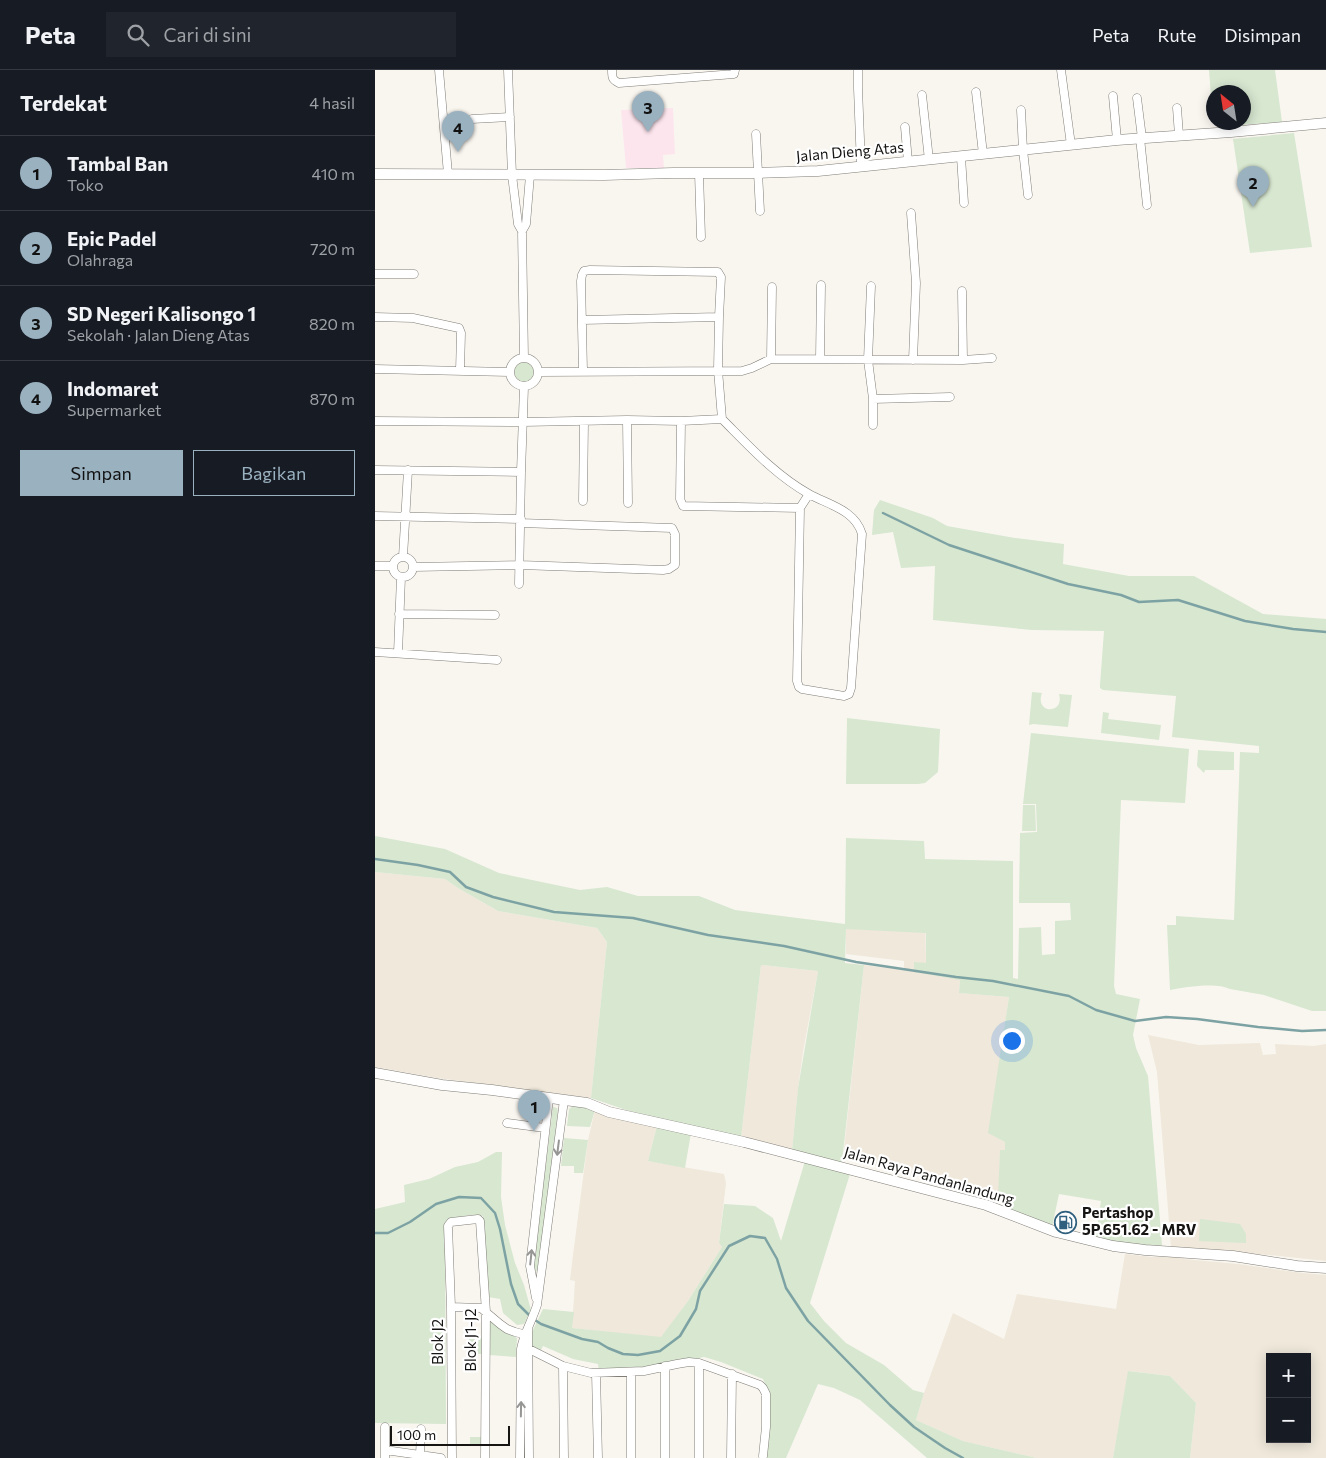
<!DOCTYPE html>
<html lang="id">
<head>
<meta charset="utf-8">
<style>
	:root { --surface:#171b24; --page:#20242c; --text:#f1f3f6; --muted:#9ea1a6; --line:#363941; --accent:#9ab1c0 }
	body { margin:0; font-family:Commissioner,sans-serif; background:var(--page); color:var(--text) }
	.controls { position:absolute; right:15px; bottom:15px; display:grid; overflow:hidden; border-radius:0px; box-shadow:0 2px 12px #0003 }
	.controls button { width:45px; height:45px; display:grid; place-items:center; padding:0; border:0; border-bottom:1px solid var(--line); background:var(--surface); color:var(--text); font:25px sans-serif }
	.compass { position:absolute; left:831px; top:15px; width:45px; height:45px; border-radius:50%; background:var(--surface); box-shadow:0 2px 12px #0003; rotate:330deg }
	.scale { position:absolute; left:15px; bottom:12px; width:120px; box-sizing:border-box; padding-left:5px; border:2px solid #161513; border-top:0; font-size:14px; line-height:18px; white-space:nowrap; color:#161513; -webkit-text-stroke:4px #fff; paint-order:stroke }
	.you { position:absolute; left:636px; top:970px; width:18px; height:18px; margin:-12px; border:4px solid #fff; border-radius:50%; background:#1a73e8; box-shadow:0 0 0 8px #1a73e833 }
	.badge { display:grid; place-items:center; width:32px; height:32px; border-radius:50%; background:var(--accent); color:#111; font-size:16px; font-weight:700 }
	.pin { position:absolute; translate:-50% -41px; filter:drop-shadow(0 1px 2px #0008) }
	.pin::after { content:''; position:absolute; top:26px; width:18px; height:15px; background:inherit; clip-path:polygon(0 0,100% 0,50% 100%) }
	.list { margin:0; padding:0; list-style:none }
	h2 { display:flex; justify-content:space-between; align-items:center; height:65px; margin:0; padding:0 20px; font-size:21px }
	h2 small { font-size:16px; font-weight:400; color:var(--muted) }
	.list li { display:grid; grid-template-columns:32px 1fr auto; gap:15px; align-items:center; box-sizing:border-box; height:75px; padding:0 20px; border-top:1px solid var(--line) }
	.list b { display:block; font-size:19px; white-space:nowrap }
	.list p { margin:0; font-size:16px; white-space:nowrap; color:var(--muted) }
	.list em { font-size:16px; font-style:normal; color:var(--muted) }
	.actions { display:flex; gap:10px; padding:15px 20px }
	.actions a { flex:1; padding:11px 0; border:1px solid var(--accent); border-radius:0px; text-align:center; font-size:18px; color:var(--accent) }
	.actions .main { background:var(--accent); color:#111 }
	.icon { flex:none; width:28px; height:28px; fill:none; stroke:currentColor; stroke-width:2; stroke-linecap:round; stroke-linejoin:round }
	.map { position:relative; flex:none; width:951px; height:1388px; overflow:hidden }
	header { display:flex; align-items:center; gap:30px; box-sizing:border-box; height:70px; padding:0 25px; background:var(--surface); border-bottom:1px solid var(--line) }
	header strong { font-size:24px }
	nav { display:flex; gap:28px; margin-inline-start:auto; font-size:18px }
	.search { width:350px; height:45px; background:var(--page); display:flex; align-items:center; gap:12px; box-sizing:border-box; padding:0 18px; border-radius:0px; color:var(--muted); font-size:19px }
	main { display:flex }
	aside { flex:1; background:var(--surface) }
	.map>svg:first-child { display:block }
	.built { fill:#efe8db; fill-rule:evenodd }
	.education { fill:#fde5ee }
	.green { fill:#d7e7d0 }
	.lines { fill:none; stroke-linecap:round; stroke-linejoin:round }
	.stream { stroke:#7da2a3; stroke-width:2.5 }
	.minor-casing { stroke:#807d77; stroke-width:9 }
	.tertiary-casing { stroke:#807d77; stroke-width:11 }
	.minor { stroke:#fff; stroke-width:8 }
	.tertiary { stroke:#fff; stroke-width:10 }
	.oneway { stroke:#969695 }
	.labels { text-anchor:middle; stroke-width:4.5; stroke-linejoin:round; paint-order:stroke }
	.street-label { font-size:15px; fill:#161513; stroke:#fff }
	.poi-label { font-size:15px; font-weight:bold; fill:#161513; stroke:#fff; text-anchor:start }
</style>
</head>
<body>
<header>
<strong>Peta</strong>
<div class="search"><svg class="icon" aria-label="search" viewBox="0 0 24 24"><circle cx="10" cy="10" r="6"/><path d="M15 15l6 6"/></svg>Cari di sini</div>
<nav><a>Peta</a><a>Rute</a><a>Disimpan</a></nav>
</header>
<main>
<aside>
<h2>Terdekat<small>4 hasil</small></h2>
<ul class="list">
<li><span class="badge">1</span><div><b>Tambal Ban</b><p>Toko</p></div><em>410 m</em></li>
<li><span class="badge">2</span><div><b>Epic Padel</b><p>Olahraga</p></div><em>720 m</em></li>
<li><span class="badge">3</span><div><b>SD Negeri Kalisongo 1</b><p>Sekolah · Jalan Dieng Atas</p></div><em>820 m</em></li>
<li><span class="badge">4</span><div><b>Indomaret</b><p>Supermarket</p></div><em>870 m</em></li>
</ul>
<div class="actions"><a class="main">Simpan</a><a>Bagikan</a></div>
</aside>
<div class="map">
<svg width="951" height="1388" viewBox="0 0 951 1388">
	<rect width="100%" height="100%" fill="#f9f6f0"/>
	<!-- built -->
	<path class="built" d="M471,768L550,833L551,894L539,892L585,910L584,923L634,927L614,1063L630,1072V1081H625L624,1124L468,1088L489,895L529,900V891L471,884Z
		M0,802L70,809L83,818L123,841L222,858L232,872L216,1028L62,1008L0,997Z
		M386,895L443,901L428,982L423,1018L417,1081L366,1068Z
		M773,965L824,975L885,973L888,985L901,984L900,974L939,976L951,974V1191L894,1185L796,1177L782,1002Z
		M220,1040L282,1056L273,1091L349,1104L351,1113L344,1173L347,1177L313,1231L286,1268L197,1258L200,1211L195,1210L198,1185L213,1070Z
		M750,1184L777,1187H808L809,1189L863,1194L927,1203L951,1205V1388H815L821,1333L795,1306L754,1301L738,1388H662L588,1371L541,1350L549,1323L578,1243L629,1269L642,1224L741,1239ZM895,1287H932V1369H895Z"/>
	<!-- education -->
	<path class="education" d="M298,38L300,84L288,85L289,98H251L246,40Z"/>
	<!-- green -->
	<path class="green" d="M834,0H900L907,52L864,55V53L868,52V22H838V52Z
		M919,63L937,177L875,183L858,69Z
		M139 302a10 10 0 1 1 20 0a10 10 0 1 1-20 0Z
		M505,430L558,448L572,456L640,468L689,474L688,494L754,506H819L888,544L951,549V941H937L889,925L855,919C841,912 810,917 795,920L792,855H801V846L859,850L865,682L884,683V676L797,667L801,626L728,620L725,618V615L729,561L657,560L558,550L560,496L526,498L518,462L497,465L499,440Z
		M657,622L667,623C659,644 690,645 684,624L697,625L693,657L658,654L654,655Z
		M728,642L734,643L733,649L786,655L784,670L726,663Z
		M472,648L565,659L563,702L550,713L543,714H471Z
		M656,663L814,679L810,733L746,730L739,916L741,924L765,929L758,965L761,978L773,1006L787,1175L784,1177L746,1173L722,1168L721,1164L726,1131L684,1124L677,1157L632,1137L634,1131L623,1128L625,1080H630V1072L613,1063L634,927L584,923L585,910L539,902V892L551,893V863L471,859L470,893L489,895L467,1092L417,1081L423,1018L443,901L386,895L366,1068L251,1040L216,1028L232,872L222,858L123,841L83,818L70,809L0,802V766L70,779L124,803L205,820L232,817L263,826H324L360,840L470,854L471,768L549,771L550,789L638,791V908L643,909L644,858L666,857L667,885L680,884V851L696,850L695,833H644L645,763L662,762L661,734H648Z
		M823,680L859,682V700H830L829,703L822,696Z
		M648,735H660L661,761H647Z
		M200,1035L214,1037L220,1040L215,1057L192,1056L194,1039Z
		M178,1037L182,1038L183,1041L165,1196L162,1201L159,1200L158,1196Z
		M282,1056L316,1063L310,1098L273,1091Z
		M189,1068L213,1070L208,1103H199V1096H186Z
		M121,1082H127L126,1127L130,1155L140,1193L149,1215L156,1240L149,1254L142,1255L128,1243L125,1229L113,1227L110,1197L108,1146L94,1145L71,1151L70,1158L71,1354L0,1353V1139L30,1132L29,1115L54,1109L80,1097L103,1092Z
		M430,1091L475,1104L435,1233L449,1251L471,1273L509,1295L538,1320L549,1323L541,1350L588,1371L662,1388H552L485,1330L459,1318L443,1314L411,1388H390L394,1366L395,1324L388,1309L346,1292L329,1287L272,1299L224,1301L223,1294L198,1289L168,1276L165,1282L156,1277L157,1262L168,1239L199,1242L197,1258L286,1267L313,1231L347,1177L344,1173L349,1134L380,1136L398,1148L406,1171Z
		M825,1149L865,1154L871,1164V1173L824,1171Z
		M115,1252L142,1268L141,1287L114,1285L113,1253Z
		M94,1267L108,1268V1284H94Z
		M753,1301L795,1306L821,1333L815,1388H738Z
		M95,1367H108V1375H95Z"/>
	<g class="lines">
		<!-- stream -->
		<path class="stream" d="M508,443L574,475L693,514L746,525L764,532L803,530L870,551L918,559L951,562
			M0,789L43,795L75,802L91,817L118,827L179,842L258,848L333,865L409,876L481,892L581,907L618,911L694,926L721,940L760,951L791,947L822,949L883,957L927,961L951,960
			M0,1163H13L35,1152L61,1134L84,1127L106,1128L120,1143L125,1159L136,1214L143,1234L157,1248L166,1254L207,1269L223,1272L233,1278L248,1284L263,1285L285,1281L305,1266L321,1239L325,1221L354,1176L375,1166L390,1168L402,1189L411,1218L433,1251L515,1335L539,1357L570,1378L588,1388"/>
		<defs>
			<path id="minor" d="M64,0L73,104
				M133,0L137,105L143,154L147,161L149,288
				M237,0C237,7 237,10 244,13L359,4L360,0
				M483,0V18L486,96
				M686,0L696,75
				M601,22L608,84
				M547,25L554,90
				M738,26L742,70
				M762,28L767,68
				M802,38L804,65
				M646,40L648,80L653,125
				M97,49L135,47
				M530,57L533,92
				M381,64L385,141
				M765,68L772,135
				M586,87L589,133
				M324,103L326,167
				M536,143L541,213L538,290
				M147,161L151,154L155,105
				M0,204H39
				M496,216L493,290L498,329V355
				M587,221L588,290
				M0,247L38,248L84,258L86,263L85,301
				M207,250L344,247
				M135 302a14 14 0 1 1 28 0a14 14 0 1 1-28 0Z
				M396,289L397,217
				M445,289L446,215
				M0,299L134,302
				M208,301L206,211L207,205L209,201L215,200L343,202L346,207L344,247L343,300L347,349
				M163,302L367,301L377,298L396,289L588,290L617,288
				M498,329L575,327
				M252,350L306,351L347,349C374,376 400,405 434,424C454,435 480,440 487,464L476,618L474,624L469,626L427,619L424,617L422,611L425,438L434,424
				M0,351L148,352L252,350L253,433
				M306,351L305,429L308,436L425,438
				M0,400L146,402L149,317
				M208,431L209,351
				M0,446L146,449
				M28,487L33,400
				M18 497a10 10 0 1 1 20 0a10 10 0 1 1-20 0Z
				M0,496H18
				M38,497L145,495L288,500L294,499L300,495V464L297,458L145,453
				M144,514L146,402
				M24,544L120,545
				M0,582L122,590
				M23,583L26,507
				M132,1053L170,1058
				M161,1228L155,1196L174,1028
				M76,1237L106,1238L125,1254L132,1259L140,1262L152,1265
				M153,1259L154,1388
				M154,1279L188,1296L216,1303L269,1301L302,1294L314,1292L324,1293L385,1315L388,1318L391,1324V1357L388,1386
				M188,1296L189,1388
				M256,1302V1388
				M221,1303L223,1388
				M10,1380L66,1388
				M45,1387L46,1359
				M10,1388V1357
				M77,1388L76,1237L73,1156L76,1152L103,1149L105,1151L111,1242L110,1388
				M145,1388L146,1279C149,1263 157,1251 162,1235L189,1030
				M290,1388V1296
				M324,1388V1293
				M356,1388L357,1304"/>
			<path id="tertiary" d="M0,104L229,105L298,103H383L443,101L742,70L856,62L951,53
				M0,1003L67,1015L117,1020L212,1033L234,1042L369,1072L611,1135L681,1162L738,1176L770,1180L858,1186L922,1196L951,1198"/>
		</defs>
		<!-- minor casing -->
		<use href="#minor" class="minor-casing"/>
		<!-- tertiary casing -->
		<use href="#tertiary" class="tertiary-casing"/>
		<!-- minor -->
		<use href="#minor" class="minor"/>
		<!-- tertiary -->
		<use href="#tertiary" class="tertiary"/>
	</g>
	<!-- one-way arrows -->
	<defs><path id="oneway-shaft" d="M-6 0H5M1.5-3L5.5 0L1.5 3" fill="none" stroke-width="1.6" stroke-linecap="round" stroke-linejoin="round" transform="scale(1.25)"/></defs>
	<g class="oneway">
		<use href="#oneway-shaft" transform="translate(183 1078) rotate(97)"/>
		<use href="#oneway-shaft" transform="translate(156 1187) rotate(-84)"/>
		<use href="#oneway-shaft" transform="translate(146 1339) rotate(-89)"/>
	</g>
	<!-- icons -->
	<defs>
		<symbol id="fuel-ring" viewBox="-11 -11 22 22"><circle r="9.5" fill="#fff" stroke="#30607e" stroke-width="1.5"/><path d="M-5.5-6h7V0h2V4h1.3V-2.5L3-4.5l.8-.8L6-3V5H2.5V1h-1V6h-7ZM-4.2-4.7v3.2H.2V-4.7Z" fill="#30607e"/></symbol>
	</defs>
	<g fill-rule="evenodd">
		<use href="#fuel-ring" x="678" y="1140" width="25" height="25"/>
	</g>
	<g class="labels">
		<!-- street labels -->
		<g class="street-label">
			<text transform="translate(475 82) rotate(-5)" y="5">Jalan Dieng Atas</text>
			<text transform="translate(554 1106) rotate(16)" y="5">Jalan Raya Pandanlandung</text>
			<text transform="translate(96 1270) rotate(-90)" y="5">Blok J1-J2</text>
			<text transform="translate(63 1272) rotate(-90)" y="5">Blok J2</text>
		</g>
		<!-- poi labels -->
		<g class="poi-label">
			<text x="707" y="1148">Pertashop<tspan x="707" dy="17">5P.651.62 - MRV</tspan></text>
		</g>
	</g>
</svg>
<div class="controls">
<button>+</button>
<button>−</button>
</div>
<svg class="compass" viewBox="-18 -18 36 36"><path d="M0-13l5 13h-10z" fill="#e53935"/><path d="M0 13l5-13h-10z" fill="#9ea1a6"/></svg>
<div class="scale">100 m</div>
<div class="you"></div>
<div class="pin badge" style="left:159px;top:1061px">1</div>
<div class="pin badge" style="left:878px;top:137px">2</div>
<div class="pin badge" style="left:273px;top:62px">3</div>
<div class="pin badge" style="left:83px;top:82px">4</div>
</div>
</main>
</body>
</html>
